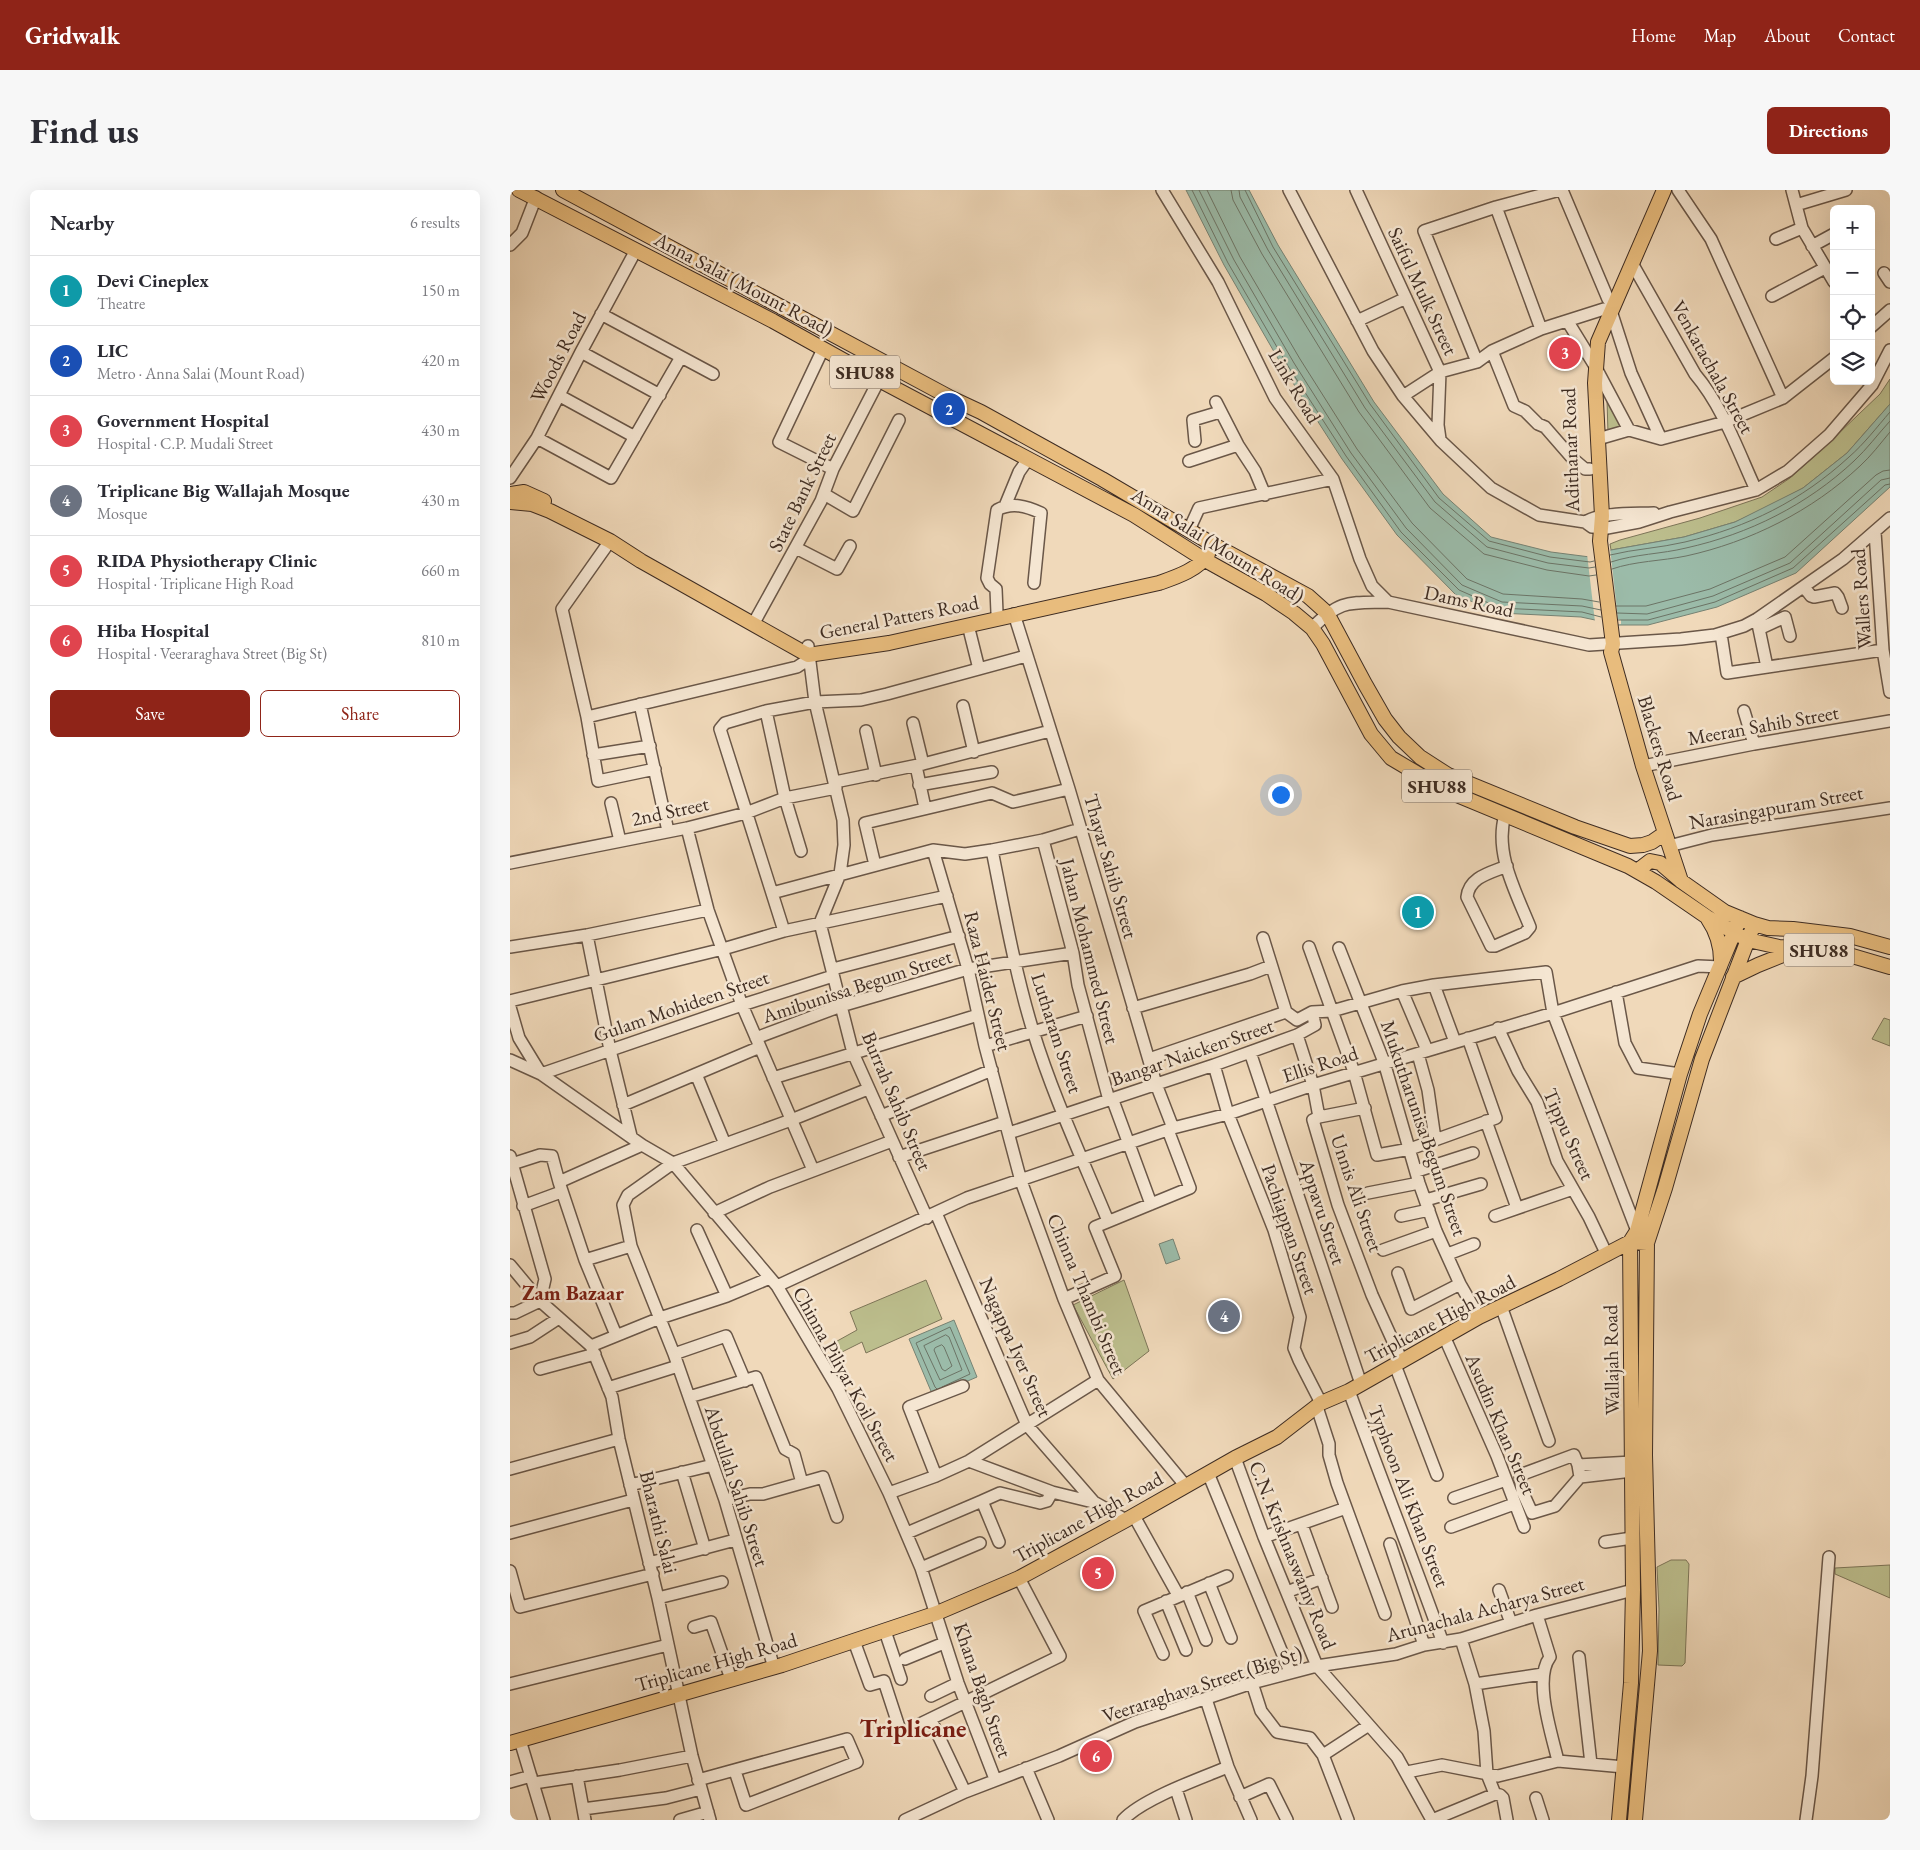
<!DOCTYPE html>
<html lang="en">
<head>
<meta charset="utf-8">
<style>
	:root { --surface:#fff; --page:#f7f7f7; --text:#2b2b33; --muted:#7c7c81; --line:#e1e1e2; --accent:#8f2418 }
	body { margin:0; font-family:"EB Garamond",serif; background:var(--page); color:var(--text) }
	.controls { position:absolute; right:15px; top:15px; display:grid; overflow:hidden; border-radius:8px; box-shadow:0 5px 20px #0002 }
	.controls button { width:45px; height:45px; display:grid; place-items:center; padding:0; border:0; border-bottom:1px solid var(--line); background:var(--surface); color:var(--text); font:25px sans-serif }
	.you { position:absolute; left:770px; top:604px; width:18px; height:18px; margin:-12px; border:4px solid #fff; border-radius:50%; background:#1a73e8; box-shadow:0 0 0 8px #1a73e833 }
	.badge { display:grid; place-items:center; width:32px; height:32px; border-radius:50%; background:var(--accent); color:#fff; font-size:16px; font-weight:700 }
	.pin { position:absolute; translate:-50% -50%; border:2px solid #fff; box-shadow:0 1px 5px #0006 }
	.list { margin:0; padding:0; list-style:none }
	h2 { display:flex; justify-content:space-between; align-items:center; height:65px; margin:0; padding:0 20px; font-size:21px }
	h2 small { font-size:16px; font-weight:400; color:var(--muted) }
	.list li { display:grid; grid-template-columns:32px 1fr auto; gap:15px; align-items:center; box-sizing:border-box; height:70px; padding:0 20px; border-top:1px solid var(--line) }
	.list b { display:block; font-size:19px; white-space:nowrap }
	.list p { margin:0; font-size:16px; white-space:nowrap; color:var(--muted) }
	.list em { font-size:16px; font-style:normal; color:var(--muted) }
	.actions { display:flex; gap:10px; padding:15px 20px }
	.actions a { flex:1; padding:11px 0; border:1px solid var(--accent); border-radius:8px; text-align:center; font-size:18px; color:var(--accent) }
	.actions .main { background:var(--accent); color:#fff }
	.icon { flex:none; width:28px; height:28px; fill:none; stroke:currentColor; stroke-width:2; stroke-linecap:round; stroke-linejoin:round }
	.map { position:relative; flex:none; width:1380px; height:1630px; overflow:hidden; border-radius:8px }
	header { display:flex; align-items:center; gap:30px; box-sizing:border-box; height:70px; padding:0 25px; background:var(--accent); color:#fff }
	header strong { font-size:24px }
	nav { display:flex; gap:28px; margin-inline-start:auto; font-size:18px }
	.intro { display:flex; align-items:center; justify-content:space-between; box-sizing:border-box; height:120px; padding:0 30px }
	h1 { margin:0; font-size:35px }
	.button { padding:12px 22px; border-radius:8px; background:var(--accent); color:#fff; font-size:18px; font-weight:700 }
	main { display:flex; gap:30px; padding:0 30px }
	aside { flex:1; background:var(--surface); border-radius:8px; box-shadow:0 5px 20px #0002 }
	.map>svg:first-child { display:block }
	.green { fill:#bcbe8d; stroke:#7d7558 }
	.water { fill:#9bbba9; stroke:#768273 }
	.pier { fill:#f0d9ba }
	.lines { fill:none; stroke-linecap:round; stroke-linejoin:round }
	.shore { stroke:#6c7466; stroke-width:1 }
	.minor-casing { stroke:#6a5748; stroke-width:14 }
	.major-casing { stroke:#3e2c22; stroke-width:16 }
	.minor { stroke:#f5e6d2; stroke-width:11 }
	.major { stroke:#e8bc7d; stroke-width:14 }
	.labels { text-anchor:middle; stroke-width:5; stroke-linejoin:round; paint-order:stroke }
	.shield { fill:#f5e6d2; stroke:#756457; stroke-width:1 }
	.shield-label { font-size:19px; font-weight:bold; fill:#3e2c22 }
	.street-label { font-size:20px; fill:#3e2c22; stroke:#f5e6d2 }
	.neighbourhood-label { font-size:21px; font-weight:bold; fill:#7a1f14; stroke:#f5e6d2 }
	.district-label { font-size:25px; font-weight:bold; fill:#7a1f14; stroke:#f5e6d2 }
</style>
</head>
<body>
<header>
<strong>Gridwalk</strong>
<nav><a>Home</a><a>Map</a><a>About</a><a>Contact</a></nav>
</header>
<div class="intro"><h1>Find us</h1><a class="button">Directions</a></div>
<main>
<aside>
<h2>Nearby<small>6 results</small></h2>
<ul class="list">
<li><span class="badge" style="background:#0f9aa8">1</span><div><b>Devi Cineplex</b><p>Theatre</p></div><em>150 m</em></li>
<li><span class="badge" style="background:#1a4fb4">2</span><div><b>LIC</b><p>Metro · Anna Salai (Mount Road)</p></div><em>420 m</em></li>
<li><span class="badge" style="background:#e0444e">3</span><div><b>Government Hospital</b><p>Hospital · C.P. Mudali Street</p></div><em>430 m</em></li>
<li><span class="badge" style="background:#6b7280">4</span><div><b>Triplicane Big Wallajah Mosque</b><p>Mosque</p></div><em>430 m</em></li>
<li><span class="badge" style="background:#e0444e">5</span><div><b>RIDA Physiotherapy Clinic</b><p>Hospital · Triplicane High Road</p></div><em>660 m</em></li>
<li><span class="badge" style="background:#e0444e">6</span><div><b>Hiba Hospital</b><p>Hospital · Veeraraghava Street (Big St)</p></div><em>810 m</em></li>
</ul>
<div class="actions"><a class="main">Save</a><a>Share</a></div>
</aside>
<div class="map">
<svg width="1380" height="1630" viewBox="0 0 1380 1630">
	<rect width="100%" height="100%" fill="#f0d9ba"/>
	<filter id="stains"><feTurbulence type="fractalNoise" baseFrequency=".004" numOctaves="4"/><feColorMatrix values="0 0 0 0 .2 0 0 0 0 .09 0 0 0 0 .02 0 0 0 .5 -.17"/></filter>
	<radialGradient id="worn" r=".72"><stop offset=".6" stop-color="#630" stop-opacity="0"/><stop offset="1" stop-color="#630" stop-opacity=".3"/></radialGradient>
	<!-- green -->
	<path class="green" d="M1380,189V214L1337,263L1293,298L1256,318L1225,332L1174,347L1101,360L1100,354L1110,350L1190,328L1252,307L1280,288L1307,264L1370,204Z
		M1097,210L1112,239L1098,243Z
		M1374,828L1380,830V856L1362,849Z
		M416,1090L432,1129L356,1163L352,1152L326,1165L320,1155L347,1140L340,1122Z
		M614,1090L639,1161L603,1189L563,1115Z
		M1161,1370H1176L1179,1374L1175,1473L1172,1476L1148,1475L1149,1419L1147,1377Z
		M1380,1375V1408L1325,1384V1378Z"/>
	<!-- water -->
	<path class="water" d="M676,0H739L768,55L864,212L933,304L981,347L1041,362L1080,367L1101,360L1174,347L1225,332L1293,298L1337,263L1380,214V297L1286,383L1207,417L1138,435H1100L1085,430L1071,427L990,423L946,405L887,345L832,269L774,179L714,75Z
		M663,1049L670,1069L656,1074L649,1054Z
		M444,1130L467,1187L423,1206L399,1149Z"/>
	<!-- pier -->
	<path class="pier" d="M1100,358L1108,429L1111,430V434L1095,436L1085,432L1077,364Z"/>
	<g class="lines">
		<!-- shore -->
		<path class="shore" d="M682,0L718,73L778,176L836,266L891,342L949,400L990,418L1072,422L1091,427
			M689,0L724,70L784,173L841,263L896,338L952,395L992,412L1072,416L1091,420
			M697,0L730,67L790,169L847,259L902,333L957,389L993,404L1072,409L1089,412
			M721,0L723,10L752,64L849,222L920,318L974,364L1037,380L1079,386L1086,385
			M729,0L730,7L758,60L855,218L925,312L977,357L1038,373L1079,378L1085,377
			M735,0L763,57L860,214L929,308L979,351L1040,367L1080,372L1084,371
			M1100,365C1124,359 1150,358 1175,352C1238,337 1291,311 1339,267C1354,254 1367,237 1380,222
			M1101,372C1125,364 1152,364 1176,358C1239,344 1297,315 1344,271C1357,259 1368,244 1380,231
			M1102,379C1125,371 1152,371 1176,366C1240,352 1302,321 1350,276C1361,266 1370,254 1380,242
			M1106,416H1136L1200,399L1275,367L1366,285L1373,281L1380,280
			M1107,423L1137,424L1203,406L1280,373L1371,290L1380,288
			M1108,430H1138L1205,412L1283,378L1375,295L1380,294
			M436,1145L439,1147L452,1180L430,1190L414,1156Z
			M432,1155L434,1157L442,1176L435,1181L432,1179L424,1160L425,1158Z
			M427,1199L425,1197L406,1153L440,1137L460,1184L432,1197"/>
		<defs>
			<path id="minor" d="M652,0L708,92L765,208L823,289L850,369L862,396L878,412
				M779,0L863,161L893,206L931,251L981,298L1029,325L1075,332L1082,337L1097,338L1129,332L1160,322L1246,300L1278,281L1319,245L1362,195L1380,160
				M846,0L930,182L928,235L930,249
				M1052,0L1098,109
				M1168,0L1201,49L1273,208
				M1282,0L1292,38L1324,92
				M1286,15L1336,0
				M986,17L1031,139
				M1266,49L1292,38
				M0,55L12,43L26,7
				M1302,56L1324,44
				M1123,75L1185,184C1213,217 1228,261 1246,300
				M1374,83L1380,92
				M1262,106L1315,78
				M1101,121L1121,183L1151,249
				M91,124L203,184
				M847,131L896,108
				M1058,132L1085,176L1119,240L1151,249L1215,232L1273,208L1324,168
				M1361,137L1380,120
				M313,159L269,252L323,279
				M982,161L1004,216L1015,221L1028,234L1035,237L1062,268L1075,279H1080
				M71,162L150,205
				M967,172L914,41L986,17L1050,0
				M50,206L125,247
				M893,206L930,182L967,172L982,161L1031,139L1094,119
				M706,212L728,255L745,281L755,305
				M27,248L101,288L171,167
				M1088,249L1119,240
				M685,251L683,230L710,222
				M679,271L728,255
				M0,288L27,248L71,162L126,60
				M314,304L343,321L389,230
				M495,316L509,282L518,269
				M1075,332C1092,322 1124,324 1144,323
				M679,340L689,318L823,289
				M1365,342L1373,460L1380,502
				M100,351L52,419L77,527L88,591L145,579
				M286,358L327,379L340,356
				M1294,397L1301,406L1304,407L1325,403L1328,407L1332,418
				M487,423L486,399L480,394L477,388L487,320C502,312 516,316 531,323L524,393
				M504,424L559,599L646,894L663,938
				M246,429L311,311L323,279L369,190
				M1248,434L1257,477
				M458,435L469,479
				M802,438C831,409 839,413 878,412L1079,455L1171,449L1205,445L1234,436L1247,429L1333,369L1380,328
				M1249,439L1275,427L1280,446
				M1211,444L1217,483L1373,460
				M298,456L305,512L333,630L334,655L330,684L310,733L343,863L417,1028
				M130,514L158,641
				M453,516L464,562
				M256,521L275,608L291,661
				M1234,521L1244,554
				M77,527L287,477L299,469
				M403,533L413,574
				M356,541L366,585
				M83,565L140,556
				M406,576L415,618
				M1133,576L1244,554L1380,531
				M325,592L413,574L540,541
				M409,595L482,582
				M101,613L110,651
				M995,625C984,663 1006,702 1020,737L1015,743L985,756H981L957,707C959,687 980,683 997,676
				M177,638L198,720L232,815L303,980
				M533,650L563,763L568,795L599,910
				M1159,656L1202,645L1380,618
				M423,660L458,779L475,856L511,991L554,1109L588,1190L675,1295
				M482,660C494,720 505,782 523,841C543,906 572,968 598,1031
				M0,673L177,638L236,623L275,608L326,598
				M365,675L355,633L482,603L503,612L559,599
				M262,703L423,660L455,664L482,660L533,650L570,639
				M274,741L210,539L215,533L256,521L305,512L351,510L377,504L516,466
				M77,745L100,860L121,946
				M753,748L776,822L787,830L802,822L822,821L892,801L924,795L1036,782L1043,823L1127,1041
				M0,757L77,745L198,720
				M799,757L844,882L867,965L900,959L986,928L958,848
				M829,758L874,872L909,993L926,1041L950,1094L969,1127
				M323,779L449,746
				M924,795L945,852
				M892,801L917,860
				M1106,802L1115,853L1128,878L1170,884
				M0,811L213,759L274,741L437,706
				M0,817L9,848L31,884L232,815L323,786
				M623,818L740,784L761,776
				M988,838L1008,881L1027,912L1047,971L1079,1027L1097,1065
				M787,845L803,895L809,927L803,930L828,1015L862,1105L892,1171
				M246,848L331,816L458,779L563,763
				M475,856L577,826
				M740,862L851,1194
				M908,864L918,900L925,949
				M639,869L776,822
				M0,870L31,884L132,955L163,973L267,1096L328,1199L379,1303L411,1378L448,1493L485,1589
				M704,875L718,924L764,1040L790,1127L784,1158L789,1170L811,1213
				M186,884L215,954
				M263,888L468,825
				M602,908L641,1014
				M113,915L250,857
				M371,926L482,880
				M809,927L855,918
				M976,931L1007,1018
				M499,943L704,875L787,845L805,835L802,822
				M0,966L35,1089L30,1111L5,1123H0
				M389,967L495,932
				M2,974L30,965L42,966L49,992
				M907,981L963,963
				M858,1003L909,993
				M916,1010L971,994
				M13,1016L51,1002
				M204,1023L260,997L382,951
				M426,1023L517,1235L584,1312L616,1330
				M891,1026L919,1020
				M985,1026L1063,999
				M187,1040L217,1106
				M873,1060L926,1041
				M938,1064L964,1054
				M75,1070L121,1056
				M0,1075L30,1111L81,1156L102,1207L109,1249L148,1408L182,1566L200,1630
				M888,1083L901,1119L950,1094
				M267,1096L457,1008L663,938L718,924L803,895L1043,823L1188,776L1211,777
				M554,1109L605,1086L585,1037L680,998L658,940
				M991,1116L1039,1251
				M106,1145L75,1070L49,992L132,955
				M934,1146L987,1266L1014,1337
				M0,1153L20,1147L49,1128
				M81,1156L150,1128L217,1106L260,1088
				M164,1164L216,1146L235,1191
				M885,1175L927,1285
				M30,1179L85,1164
				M98,1198L168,1176
				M839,1201C870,1286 903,1369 933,1453
				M179,1207L246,1187L275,1259L284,1264L292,1293
				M807,1217L819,1254V1265L827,1293L875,1424
				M725,1268L754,1347L807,1476L887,1567L922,1630
				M459,1271L542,1302L583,1312
				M1068,1275L1122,1272
				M0,1279L109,1249
				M172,1282L195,1359
				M698,1283L780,1482
				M426,1286L399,1217L453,1196
				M1070,1287L1068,1275L1064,1265L1010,1285L1012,1301L1022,1323L1045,1316L1070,1287L1122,1281
				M120,1295L203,1275
				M379,1303L426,1286L459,1271L588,1190
				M944,1308L996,1290
				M215,1310L240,1304H253L313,1287L327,1327
				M472,1311L490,1303L530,1313L537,1311L542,1302
				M624,1326L668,1405
				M792,1335L822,1417
				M941,1337L1004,1314
				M0,1343L123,1310
				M397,1343L472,1311L489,1352
				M754,1347L836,1318
				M1095,1352L1122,1348
				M880,1354L914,1455
				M139,1373L225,1350
				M411,1378L470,1353
				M0,1381L10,1417L143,1384
				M699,1393L721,1448
				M989,1400L1001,1433
				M677,1402L696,1450
				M777,1402L812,1388
				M148,1408L212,1392
				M656,1411L676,1460
				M1027,1425L1040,1467C1023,1489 1042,1545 1048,1571
				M184,1437L201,1432L221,1489
				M375,1441L391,1489
				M951,1449L965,1494L974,1541L977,1584L985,1604L990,1605L993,1608L997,1630
				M344,1451L360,1495L374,1491L390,1540
				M653,1464L634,1421L717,1386
				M1069,1467L1081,1574
				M395,1469L434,1453
				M264,1478L215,1310L164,1164L121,1056L113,1015L118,1005L163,973L281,930L358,899
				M742,1493L751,1521L767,1542L800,1548L813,1565L838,1630
				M0,1494L158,1455
				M965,1494L1033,1484
				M421,1506L448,1493
				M696,1509L718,1577L741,1630
				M421,1530L455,1602
				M410,1534L550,1466L509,1388
				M10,1550L34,1630
				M813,1565L859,1535
				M516,1578L538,1630
				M897,1582L932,1575L988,1586L1048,1571L1114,1577
				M67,1586L75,1630
				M188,1590L337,1549L347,1572L236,1615L225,1581
				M0,1592L21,1586
				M24,1593L110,1580L182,1566
				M666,1599L676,1630
				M730,1607L759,1594L777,1630
				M1026,1608L1033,1630
				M73,1619L156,1608L191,1599
				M170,1630L198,1622
				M395,1630L455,1602L549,1566L625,1532L742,1493L807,1476L886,1464L914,1455L951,1449L1027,1425L1123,1400
				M613,1630C632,1609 691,1588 718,1577
				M922,1630L985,1604
				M1296,1630L1302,1586L1319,1367"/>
			<path id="major" d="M9,0L263,131L369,190L624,325L695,370L756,404L784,423L802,438L813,454L861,544L881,568L935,600L1118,676L1146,692L1197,727L1238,750L1269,757L1291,758L1332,763L1380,777
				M53,0L441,208L471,222L592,289L704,355L798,406L817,423L855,494L875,529L889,547L910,567L938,585L1065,637L1120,656L1133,655L1142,652L1155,643
				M1154,0L1088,152L1085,193L1092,326L1090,351L1103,454L1101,462L1133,576L1171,691
				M0,304L14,302L34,311
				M0,312L22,314L40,321L100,351L131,371L298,465L379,453L649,393C666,387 688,380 698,364
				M1127,681L1140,671L1150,673L1171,691L1215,722L1244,734L1258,738L1283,739L1340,746L1380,757
				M1198,729C1207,742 1211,755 1211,771
				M1223,787L1248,775L1283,761
				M0,1553L272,1475L427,1423L509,1388L616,1330L725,1268L767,1247L811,1213L839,1201L969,1127L1049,1089L1120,1052L1137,1053
				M1109,1630L1121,1493L1123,1400L1120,1052L1127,1041L1170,884L1190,824L1230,728
				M1125,1630L1140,1461L1135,1265L1137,1053L1155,998L1192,869L1244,734"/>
		</defs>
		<!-- minor casing -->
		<use href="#minor" class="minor-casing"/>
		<!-- major casing -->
		<use href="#major" class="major-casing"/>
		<!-- minor -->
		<use href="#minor" class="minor"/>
		<!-- major -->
		<use href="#major" class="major"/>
	</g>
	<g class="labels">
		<!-- shield labels -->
		<g class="shield">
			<rect x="320" y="165.5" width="70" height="33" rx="4"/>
			<rect x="892" y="579.5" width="70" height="33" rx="4"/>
			<rect x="1274" y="743.5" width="70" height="33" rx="4"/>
		</g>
		<g class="shield-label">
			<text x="355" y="189">SHU88</text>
			<text x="927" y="603">SHU88</text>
			<text x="1309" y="767">SHU88</text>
		</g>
		<!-- street labels -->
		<g class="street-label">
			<text transform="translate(234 94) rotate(28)" y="7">Anna Salai (Mount Road)</text>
			<text transform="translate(913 101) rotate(65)" y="7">Saiful Mulk Street</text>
			<text transform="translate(48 167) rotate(-63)" y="7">Woods Road</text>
			<text transform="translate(1203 177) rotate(61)" y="7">Venkatachala Street</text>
			<text transform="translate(785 196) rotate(59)" y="7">Link Road</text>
			<text transform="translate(1060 260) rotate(-92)" y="7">Adithanar Road</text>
			<text transform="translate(292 302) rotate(-64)" y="7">State Bank Street</text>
			<text transform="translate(708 355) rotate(32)" y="7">Anna Salai (Mount Road)</text>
			<text transform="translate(1351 409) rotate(-94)" y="7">Wallers Road</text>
			<text transform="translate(959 411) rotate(12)" y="7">Dams Road</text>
			<text transform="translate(389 427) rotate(-11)" y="7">General Patters Road</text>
			<text transform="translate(1253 535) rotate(-10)" y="7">Meeran Sahib Street</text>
			<text transform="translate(1150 558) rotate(73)" y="7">Blackers Road</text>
			<text transform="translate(1266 617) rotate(-10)" y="7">Narasingapuram Street</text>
			<text transform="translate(160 621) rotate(-12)" y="7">2nd Street</text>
			<text transform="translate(601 676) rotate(74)" y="7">Thayar Sahib Street</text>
			<text transform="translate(580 761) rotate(76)" y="7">Jahan Mohammed Street</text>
			<text transform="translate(478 791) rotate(76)" y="7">Raza Haider Street</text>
			<text transform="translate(347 796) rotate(-18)" y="7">Amibunissa Begum Street</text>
			<text transform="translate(171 816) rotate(-19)" y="7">Gulam Mohideen Street</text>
			<text transform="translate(547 843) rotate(72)" y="7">Lutharam Street</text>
			<text transform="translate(682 862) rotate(-19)" y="7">Bangar Naicken Street</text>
			<text transform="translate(810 874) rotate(-18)" y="7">Ellis Road</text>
			<text transform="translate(387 911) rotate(67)" y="7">Burrah Sahib Street</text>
			<text transform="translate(914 938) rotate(71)" y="7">Mukutharunisa Begum Street</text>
			<text transform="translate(1059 944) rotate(66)" y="7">Tippu Street</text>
			<text transform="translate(847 1003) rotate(71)" y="7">Unnis Ali Street</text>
			<text transform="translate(813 1022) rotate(72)" y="7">Appavu Street</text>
			<text transform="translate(780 1039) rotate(71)" y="7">Pachiappan Street</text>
			<text transform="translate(577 1104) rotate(67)" y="7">Chinna Thambi Street</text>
			<text transform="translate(930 1129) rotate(-28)" y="7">Triplicane High Road</text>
			<text transform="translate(506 1157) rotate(66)" y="7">Nagappa Iyer Street</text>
			<text transform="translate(1101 1170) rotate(-91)" y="7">Wallajah Road</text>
			<text transform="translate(336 1184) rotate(61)" y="7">Chinna Piliyar Koil Street</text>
			<text transform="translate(991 1234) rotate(67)" y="7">Asudin Khan Street</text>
			<text transform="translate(227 1296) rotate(72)" y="7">Abdullah Sahib Street</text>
			<text transform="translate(899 1306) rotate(69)" y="7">Typhoon Ali Khan Street</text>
			<text transform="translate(578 1327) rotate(-29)" y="7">Triplicane High Road</text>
			<text transform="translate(149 1332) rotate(76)" y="7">Bharathi Salai</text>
			<text transform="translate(783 1365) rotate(68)" y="7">C.N. Krishnaswamy Road</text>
			<text transform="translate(975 1419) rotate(-15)" y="7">Arunachala Acharya Street</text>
			<text transform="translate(206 1472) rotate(-16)" y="7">Triplicane High Road</text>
			<text transform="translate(692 1494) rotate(-18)" y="7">Veeraraghava Street (Big St)</text>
			<text transform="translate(473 1500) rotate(71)" y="7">Khana Bagh Street</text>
		</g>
		<!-- neighbourhood labels -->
		<g class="neighbourhood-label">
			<text x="63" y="1110">Zam Bazaar</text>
		</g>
		<!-- district labels -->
		<g class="district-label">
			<text x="403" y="1547">Triplicane</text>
		</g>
	</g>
	<rect width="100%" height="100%" filter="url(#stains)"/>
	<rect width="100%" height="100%" fill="url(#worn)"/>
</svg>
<div class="controls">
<button>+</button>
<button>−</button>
<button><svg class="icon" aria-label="locate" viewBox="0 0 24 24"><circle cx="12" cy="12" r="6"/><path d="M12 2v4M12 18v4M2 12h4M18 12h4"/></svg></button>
<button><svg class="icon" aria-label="layers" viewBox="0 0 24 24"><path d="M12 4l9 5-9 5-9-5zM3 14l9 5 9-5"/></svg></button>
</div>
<div class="you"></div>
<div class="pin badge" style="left:908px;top:722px;background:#0f9aa8">1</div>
<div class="pin badge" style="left:439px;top:219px;background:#1a4fb4">2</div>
<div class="pin badge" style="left:1055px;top:163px;background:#e0444e">3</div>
<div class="pin badge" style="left:714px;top:1126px;background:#6b7280">4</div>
<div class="pin badge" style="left:588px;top:1383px;background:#e0444e">5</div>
<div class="pin badge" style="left:586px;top:1566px;background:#e0444e">6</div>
</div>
</main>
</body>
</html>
